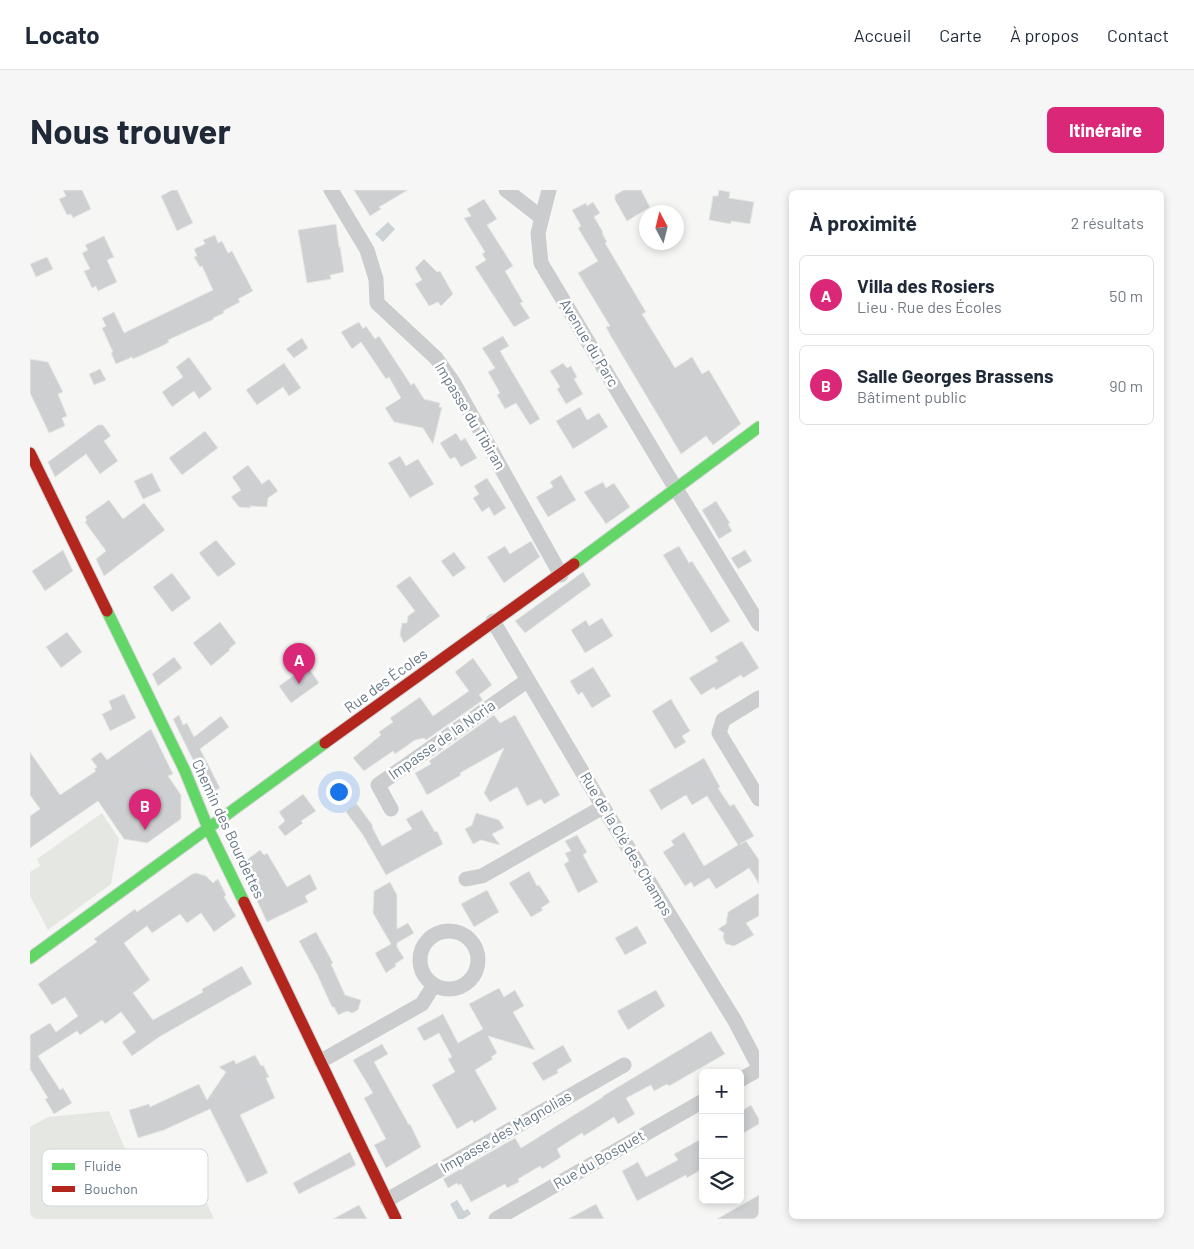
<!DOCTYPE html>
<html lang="fr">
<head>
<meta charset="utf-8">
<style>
	:root { --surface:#fff; --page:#f6f6f7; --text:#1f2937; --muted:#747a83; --line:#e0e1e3; --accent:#db2777 }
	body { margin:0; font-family:Barlow,sans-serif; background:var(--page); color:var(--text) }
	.controls { position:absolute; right:15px; bottom:15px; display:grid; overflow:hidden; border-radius:8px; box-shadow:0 2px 8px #0003 }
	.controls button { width:45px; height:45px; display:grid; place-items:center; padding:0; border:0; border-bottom:1px solid var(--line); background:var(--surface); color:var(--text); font:25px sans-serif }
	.compass { position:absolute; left:609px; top:15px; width:45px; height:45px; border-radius:50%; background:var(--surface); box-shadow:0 2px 8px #0003; rotate:353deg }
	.you { position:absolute; left:308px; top:601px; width:18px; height:18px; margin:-12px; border:4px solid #fff; border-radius:50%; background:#1a73e8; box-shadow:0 0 0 8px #1a73e833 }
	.badge { display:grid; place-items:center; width:32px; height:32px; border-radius:50%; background:var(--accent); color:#fff; font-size:16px; font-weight:700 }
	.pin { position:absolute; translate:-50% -41px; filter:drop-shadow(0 1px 2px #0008) }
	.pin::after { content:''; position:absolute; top:26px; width:18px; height:15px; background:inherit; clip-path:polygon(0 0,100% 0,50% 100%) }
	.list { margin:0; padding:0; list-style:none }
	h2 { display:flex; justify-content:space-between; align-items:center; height:65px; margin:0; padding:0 20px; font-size:21px }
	h2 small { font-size:16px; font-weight:400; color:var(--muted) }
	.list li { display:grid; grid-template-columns:32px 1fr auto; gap:15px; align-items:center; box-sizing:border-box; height:80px; margin:0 10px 10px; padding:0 10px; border:1px solid var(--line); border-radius:8px }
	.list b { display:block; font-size:19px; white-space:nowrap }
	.list p { margin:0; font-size:16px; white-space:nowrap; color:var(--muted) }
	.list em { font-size:16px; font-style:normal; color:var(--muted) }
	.icon { flex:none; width:28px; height:28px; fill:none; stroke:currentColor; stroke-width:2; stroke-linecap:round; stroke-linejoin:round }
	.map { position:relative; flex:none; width:729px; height:1029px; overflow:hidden; border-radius:8px }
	header { display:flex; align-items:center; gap:30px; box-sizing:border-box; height:70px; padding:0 25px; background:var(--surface); border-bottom:1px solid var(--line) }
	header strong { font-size:24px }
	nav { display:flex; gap:28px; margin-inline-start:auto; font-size:18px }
	.intro { display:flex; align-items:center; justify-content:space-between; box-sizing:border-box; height:120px; padding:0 30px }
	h1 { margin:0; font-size:35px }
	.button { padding:12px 22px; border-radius:8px; background:var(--accent); color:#fff; font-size:18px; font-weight:700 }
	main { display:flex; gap:30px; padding:0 30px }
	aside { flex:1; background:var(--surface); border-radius:8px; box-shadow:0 2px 8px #0003 }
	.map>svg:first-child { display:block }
	.green { fill:#e5e8e2 }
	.water { fill:#cbd3d6 }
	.building { fill:#cdcfd0; stroke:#e6e6e5 }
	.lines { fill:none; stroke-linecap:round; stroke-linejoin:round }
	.fast-casing { stroke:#d2d3d4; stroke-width:13 }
	.jam-casing { stroke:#d2d3d4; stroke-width:13 }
	.street { stroke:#cbcccd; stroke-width:15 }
	.fast { stroke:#63d668; stroke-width:11 }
	.jam { stroke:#b3261e; stroke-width:11 }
	.labels { text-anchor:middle; stroke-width:5; stroke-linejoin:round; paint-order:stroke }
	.street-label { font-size:15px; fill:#667786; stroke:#fff }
	.key { fill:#fff; stroke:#d1d6db; stroke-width:1 }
	.key-label { font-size:14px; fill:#667786 }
</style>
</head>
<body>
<header>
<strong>Locato</strong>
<nav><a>Accueil</a><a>Carte</a><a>À propos</a><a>Contact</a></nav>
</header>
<div class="intro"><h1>Nous trouver</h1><a class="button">Itinéraire</a></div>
<main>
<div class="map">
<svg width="729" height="1029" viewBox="0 0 729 1029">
	<rect width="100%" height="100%" fill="#f6f6f5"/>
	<!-- green -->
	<path class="green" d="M72,623L89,649L81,694L18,740L0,706V682L10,676L7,669Z
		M79,921L112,999L160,976L184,1029H0V937L18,927Z"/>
	<!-- water -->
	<path class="water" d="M358,32L365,39L353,52L345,44Z
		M427,1010L434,1021L438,1019L441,1024L433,1029H428L420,1014Z"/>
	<!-- building -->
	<path class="building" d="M33,0H52L61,19L43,28L41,24L37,25L29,9L36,6Z
		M142,0H147L163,33L147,41L131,6Z
		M324,0H378L349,17L351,19L340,26Z
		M594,0H611L620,17L597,31L585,10V5Z
		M689,0L700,2L699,8L724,12L720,34L701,31V34L679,30L683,6H688Z
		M454,9L467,29L457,35L483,76L475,81L493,112L490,113L500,128L484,137L445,77L456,70L452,64L455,62L434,28L441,26L437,19Z
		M563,12L570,23L564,27L573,42L572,43L577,52L575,53L616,122L612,124L645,178L662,167L672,184L679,180L711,234L683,255L676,246L651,264L582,148L576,137L580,136L548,83L568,71L548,38L551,36L542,20L556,13L557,16Z
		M306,34L309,57H310L314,82L300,85L301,89L277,93L268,40Z
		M185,45L188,53L192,51L198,63L202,61L223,101L208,109L210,112L193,121L194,123L183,128L184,129L138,150L139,152L132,156L103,169L102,167L86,174L81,163L83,162L72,138L76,136L72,128L84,122L94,143L183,100L172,76L170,77L164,67L167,66L164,59L175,54L173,50Z
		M74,46L84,67L77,70L87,92L68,101L66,96L62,98L54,81L60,79L52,63L58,60L55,55Z
		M17,67L23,79L6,87L0,74Z
		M394,69L407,82L410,81L423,104L411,116L408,112L399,116L385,94L392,90L385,78Z
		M329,132L333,139L336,136L345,149L349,146L381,195L384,193L394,209L410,213L409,217H412L403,254L393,238L364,232L355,218L371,208L359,187L356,189L331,152L322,159L311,142Z
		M473,146L479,156L470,161L510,229L500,235L486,213L475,219L467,205L470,203L458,182L465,178L452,158Z
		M272,148L278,158L264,168L256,159Z
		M159,167L182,199L169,209L164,201L142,217L132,202L153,187L146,177Z
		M0,169L18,172L33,202L28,204L37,226L32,228L35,236L19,243L0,203Z
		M254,173L271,198L259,206L253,197L227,215L216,200Z
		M533,173L537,178L541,176L547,187L544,189L553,204L536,214L527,199L530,197L520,181Z
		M70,179L76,190L64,195L59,184Z
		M550,217L557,230L569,223L578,237L543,259L526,231Z
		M68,235H73L81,246L74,251L88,271L70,284L56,264L25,287L18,272Z
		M175,241L188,258L152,285L139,268Z
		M426,243L431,251L435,248L447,268L431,277L425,267L420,269L410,253Z
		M370,266L376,276L388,269L404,294L380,308L358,273Z
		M218,275L232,294L239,289L248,301L238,308L237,317L220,316V318L209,317L201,307L211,300L202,287Z
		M122,283L131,301L113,309L104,291Z
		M531,285L546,310L518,327L506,307L523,297L520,292Z
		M457,288L476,318L464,326L459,317L452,322L443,308L449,304L444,296Z
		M573,292L576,298L584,293L600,317L576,334L554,302Z
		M79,310L93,329L114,313L135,340L74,386L66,369L76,361L55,332L57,330L55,327Z
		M686,311L700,333L698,334L702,341L689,349L672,320Z
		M186,350L206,374L188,387L169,363Z
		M501,351L510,367L474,393L457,367L475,356L480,364Z
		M649,356L659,373L662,371L700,431L681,443L633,365Z
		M33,360L43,381L15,401L2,381Z
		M715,360L722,371L708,379L701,368Z
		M424,362L436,378L423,387L411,371Z
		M553,382L561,395L495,443L485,431Z
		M142,383L161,408L142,422L123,397Z
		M380,386L410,426L374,453L370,445L372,433H377L378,426L385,421L366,396Z
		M572,428L583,446L555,463L541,440L556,430L559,436Z
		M190,432L206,453L199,459L200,460L181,476L163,453Z
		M37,442L52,462L31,478L16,457Z
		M712,451L729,478L713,488L711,485L686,500L684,497L671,505L659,488L688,471L685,467Z
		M144,467L152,478L128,496L122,484Z
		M443,468L462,495L449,505L453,510L396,550L394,548L385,550L365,564L363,561L334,581L323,568L351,545L349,542L363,532L360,528L390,507L403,526L439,501L425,482Z
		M277,476L289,493L261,513L249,496Z
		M563,477L581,506L562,518L552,502L548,505L540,491Z
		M94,504L106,528L80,541L72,524L82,519L79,511Z
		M641,509L660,541L652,546L656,552L645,559L622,521Z
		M149,525L153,535L157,533L164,547L191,526L199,537L170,559L190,598L178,605L166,576L143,529Z
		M464,525L470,533L485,525L530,605L514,614L511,609L497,616L487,597L460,612L454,603L474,558L430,583L431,585L397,605L385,583L401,574L399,571Z
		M121,539L143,584L138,586L151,605V629L117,653L94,649L68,611L0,658V626L10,619L0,605V562L30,605L66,581L64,579L67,577L61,569L71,562L77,570Z
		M674,568L690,597L688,598L700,616L704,614L724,646L710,654L716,651L729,670V694L719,678L686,699L679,688L664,697L661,692L655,696L633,662L644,655L641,651L654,642L674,676L708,655L677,606L662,615L656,605L631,620L619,600Z
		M273,604L286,621L271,631L273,633L255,646L248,637L255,631L249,622Z
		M327,614L343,636L342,637L352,656L382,639L376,629L392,620L405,642L407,641L413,654L356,685L333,645L316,622Z
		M446,623L469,630L474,638L462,644L470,655L451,650L443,654L435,639L442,635Z
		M547,645L557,662L553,665L568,692L548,703L534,674L539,671L535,663L541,661L535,651Z
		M230,660L234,665L237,663L257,697L280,684L287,699L275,706L278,712L237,732L210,675Z
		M499,681L507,696L509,695L520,712L511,718L513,720L501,727L479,693Z
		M166,683L176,686L183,693L188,689L196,705L194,707L206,726L184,742L171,723L157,733L150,724L122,743L117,736L94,753L120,790L103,803L123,830L173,802L172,799L212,776L222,794L129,847L102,866L92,852L106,842L91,822L75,834L72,830L50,845L47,841L8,866L30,900L33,898L42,913L24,924L15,909L18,908L0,879V845L20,833L26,842L48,826L35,807L22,815L8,794L67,752L64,749L105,719L107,722L162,684Z
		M360,692L367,705V739L378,733L384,743L367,753V757L374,768L365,774L366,776L356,783L345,763L361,754L343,723L344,701Z
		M457,700L469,722L444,737L431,714Z
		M729,703V726L716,733L724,745L704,756L696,754L693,748L694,743L688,739L696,734L698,722Z
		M607,736L617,753L595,765L585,748Z
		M286,742L303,773L301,774L315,805L331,810L328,820L322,823L317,821L308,825L304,817H302L287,784L269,751Z
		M469,798L474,807L485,800L494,816L483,822L505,860L458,846L467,863L461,867L463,869L445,880L467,919L444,933L442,930L427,939L402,895L425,882L418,869L422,867L409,843L394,851L387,838L413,824L428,853L453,839L439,814Z
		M626,800L635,816L598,840L587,821Z
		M681,841L695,864L639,896L637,894L624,901L621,895L596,908L605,924L588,934L584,927L554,946L552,943L527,959L531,967L512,979L510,976L488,989L489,992L477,998L475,994L441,1012L431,994L428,995L427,993L418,998L413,989L485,948L491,958L573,907V906Z
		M352,854L358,864L344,872L379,935L380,934L391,957L356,978L344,955L356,949L334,908L343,903L323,870Z
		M533,855L542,871L527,880L528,883L513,891L502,873Z
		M225,865L231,876L233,875L239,887L236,888L245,908L210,925L238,983L217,993L180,919L134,940L108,948L99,920L119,914L120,917L169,894L177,910L196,882L189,877L204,870L206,874Z
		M721,915L729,929V934L710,945V922Z
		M673,948V969L669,971L672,979L657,988L656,985L607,1011L592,981L608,972L616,987L648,970L644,964Z
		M320,962L326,975L269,1004L263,993Z
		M729,1005V1029H687Z
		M566,1014L574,1029H538Z
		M329,1015L337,1029H303Z"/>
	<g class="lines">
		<defs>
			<path id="fast" d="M544,374L729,237
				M77,421L155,581L178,638L214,712
				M0,768L295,553"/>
			<path id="jam" d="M0,263L77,421
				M295,553L544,374
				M214,712L366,1029"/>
		</defs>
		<!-- fast casing -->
		<use href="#fast" class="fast-casing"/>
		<!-- jam casing -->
		<use href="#jam" class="jam-casing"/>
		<!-- street -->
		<path class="street" d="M301,0L337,60L346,89L347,113L406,168L423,192L531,385
			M476,0L512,28
			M519,0L508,43L511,73L637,284L729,434
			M463,431L573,617L705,831L729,877
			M729,508L693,530L689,543L729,609
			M361,619L348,595L498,490
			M436,689L452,686L573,617
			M390 770a29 29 0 1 1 58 0a29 29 0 1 1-58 0Z
			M291,871L392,814L404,795
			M710,890L729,879
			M357,1010L594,875
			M466,1029L673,911"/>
		<!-- fast -->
		<use href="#fast" class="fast"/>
		<!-- jam -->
		<use href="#jam" class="jam"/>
	</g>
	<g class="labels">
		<!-- street labels -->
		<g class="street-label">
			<text transform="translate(559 153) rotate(59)" y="5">Avenue du Parc</text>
			<text transform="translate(440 226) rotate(59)" y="5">Impasse du Tibiran</text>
			<text transform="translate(356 491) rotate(-36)" y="5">Rue des Écoles</text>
			<text transform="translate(412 550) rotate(-35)" y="5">Impasse de la Noria</text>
			<text transform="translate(198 639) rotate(65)" y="5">Chemin des Bourdettes</text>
			<text transform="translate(596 654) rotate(59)" y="5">Rue de la Clé des Champs</text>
			<text transform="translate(476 942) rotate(-30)" y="5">Impasse des Magnolias</text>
			<text transform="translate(569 970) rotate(-30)" y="5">Rue du Bosquet</text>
		</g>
	</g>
	<!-- legend -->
	<rect x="12" y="959" width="166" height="57" rx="8" class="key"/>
	<rect x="22" y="973" width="23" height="7" fill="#63d668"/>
	<rect x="22" y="996" width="23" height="6" fill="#b3261e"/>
	<g class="key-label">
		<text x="54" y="981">Fluide</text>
		<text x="54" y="1004">Bouchon</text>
	</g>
</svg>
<div class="controls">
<button>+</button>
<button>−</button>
<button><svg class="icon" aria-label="layers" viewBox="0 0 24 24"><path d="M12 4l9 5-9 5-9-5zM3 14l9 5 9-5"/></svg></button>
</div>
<svg class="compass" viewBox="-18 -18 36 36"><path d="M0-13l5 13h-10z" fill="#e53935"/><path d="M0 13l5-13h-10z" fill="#747a83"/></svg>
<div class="you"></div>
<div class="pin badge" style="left:269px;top:494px">A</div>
<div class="pin badge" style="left:115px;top:640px">B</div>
</div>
<aside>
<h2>À proximité<small>2 résultats</small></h2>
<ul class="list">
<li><span class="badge">A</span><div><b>Villa des Rosiers</b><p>Lieu · Rue des Écoles</p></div><em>50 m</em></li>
<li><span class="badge">B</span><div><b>Salle Georges Brassens</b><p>Bâtiment public</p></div><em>90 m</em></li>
</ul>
</aside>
</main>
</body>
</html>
